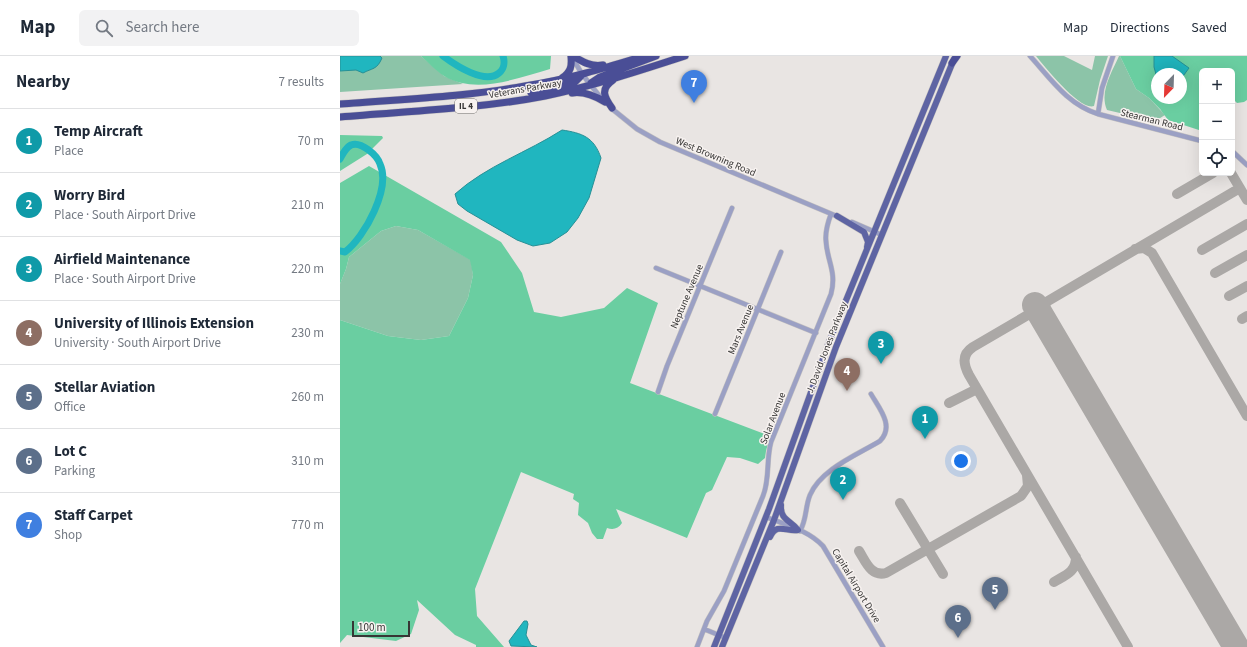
<!DOCTYPE html>
<html lang="en">
<head>
<meta charset="utf-8">
<style>
	:root { --surface:#fff; --page:#f2f2f3; --text:#1f2937; --muted:#747a83; --line:#e0e1e3; --accent:#0b8043 }
	body { margin:0; font-family:"Source Sans 3",sans-serif; background:var(--page); color:var(--text) }
	.controls { position:absolute; right:12px; top:12px; display:grid; overflow:hidden; border-radius:6px; box-shadow:0 4px 16px #0002 }
	.controls button { width:36px; height:36px; display:grid; place-items:center; padding:0; border:0; border-bottom:1px solid var(--line); background:var(--surface); color:var(--text); font:20px sans-serif }
	.compass { position:absolute; left:811px; top:12px; width:36px; height:36px; border-radius:50%; background:var(--surface); box-shadow:0 4px 16px #0002; rotate:203deg }
	.scale { position:absolute; left:12px; bottom:10px; width:58px; box-sizing:border-box; padding-left:4px; border:2px solid #373635; border-top:0; font-size:11px; line-height:14px; white-space:nowrap; color:#373635; -webkit-text-stroke:3px #f7f2f0; paint-order:stroke }
	.you { position:absolute; left:621px; top:405px; width:14px; height:14px; margin:-10px; border:3px solid #fff; border-radius:50%; background:#1a73e8; box-shadow:0 0 0 6px #1a73e833 }
	.badge { display:grid; place-items:center; width:26px; height:26px; border-radius:50%; background:var(--accent); color:#fff; font-size:13px; font-weight:700 }
	.pin { position:absolute; translate:-50% -33px; filter:drop-shadow(0 1px 2px #0008) }
	.pin::after { content:''; position:absolute; top:21px; width:14px; height:12px; background:inherit; clip-path:polygon(0 0,100% 0,50% 100%) }
	.list { margin:0; padding:0; list-style:none }
	h2 { display:flex; justify-content:space-between; align-items:center; height:52px; margin:0; padding:0 16px; font-size:17px }
	h2 small { font-size:13px; font-weight:400; color:var(--muted) }
	.list li { display:grid; grid-template-columns:26px 1fr auto; gap:12px; align-items:center; box-sizing:border-box; height:64px; padding:0 16px; border-top:1px solid var(--line) }
	.list b { display:block; font-size:15px; white-space:nowrap }
	.list p { margin:0; font-size:13px; white-space:nowrap; color:var(--muted) }
	.list em { font-size:13px; font-style:normal; color:var(--muted) }
	.icon { flex:none; width:22px; height:22px; fill:none; stroke:currentColor; stroke-width:2; stroke-linecap:round; stroke-linejoin:round }
	.map { position:relative; flex:none; width:907px; height:591px; overflow:hidden }
	header { display:flex; align-items:center; gap:24px; box-sizing:border-box; height:56px; padding:0 20px; background:var(--surface); border-bottom:1px solid var(--line) }
	header strong { font-size:19px }
	nav { display:flex; gap:22px; margin-inline-start:auto; font-size:14px }
	.search { width:280px; height:36px; background:var(--page); display:flex; align-items:center; gap:10px; box-sizing:border-box; padding:0 14px; border-radius:6px; color:var(--muted); font-size:15px }
	main { display:flex }
	aside { flex:1; background:var(--surface) }
	.map>svg:first-child { display:block }
	.green { fill:#8cc4a8 }
	.forest { fill:#6acea1; fill-rule:evenodd }
	.water { fill:#20b6bf; stroke:#279096 }
	.lines { fill:none; stroke-linecap:round; stroke-linejoin:round }
	.river { stroke:#20b6bf; stroke-width:7 }
	.taxiway { stroke:#aba8a6; stroke-width:10 }
	.runway { stroke:#aba8a6; stroke-width:26 }
	.minor-casing { stroke:#c5c2c0; stroke-width:5.5 }
	.major-casing { stroke:#c5c2c0; stroke-width:7 }
	.highway-casing { stroke:#c5c2c0; stroke-width:8 }
	.minor { stroke:#9ba0c4; stroke-width:4.5 }
	.major { stroke:#5e64a3; stroke-width:6 }
	.highway { stroke:#4a4e96; stroke-width:7 }
	.labels { text-anchor:middle; stroke-width:3; stroke-linejoin:round; paint-order:stroke }
	.shield { fill:#f7f2f0; stroke:#716e6d; stroke-width:1 }
	.shield-label { font-size:9px; font-weight:bold; fill:#373635 }
	.street-label { font-size:10px; fill:#373635; stroke:#f7f2f0 }
</style>
</head>
<body>
<header>
<strong>Map</strong>
<div class="search"><svg class="icon" aria-label="search" viewBox="0 0 24 24"><circle cx="10" cy="10" r="6"/><path d="M15 15l6 6"/></svg>Search here</div>
<nav><a>Map</a><a>Directions</a><a>Saved</a></nav>
</header>
<main>
<aside>
<h2>Nearby<small>7 results</small></h2>
<ul class="list">
<li><span class="badge" style="background:#0f9aa8">1</span><div><b>Temp Aircraft</b><p>Place</p></div><em>70 m</em></li>
<li><span class="badge" style="background:#0f9aa8">2</span><div><b>Worry Bird</b><p>Place · South Airport Drive</p></div><em>210 m</em></li>
<li><span class="badge" style="background:#0f9aa8">3</span><div><b>Airfield Maintenance</b><p>Place · South Airport Drive</p></div><em>220 m</em></li>
<li><span class="badge" style="background:#8d6e63">4</span><div><b>University of Illinois Extension</b><p>University · South Airport Drive</p></div><em>230 m</em></li>
<li><span class="badge" style="background:#5c6f8a">5</span><div><b>Stellar Aviation</b><p>Office</p></div><em>260 m</em></li>
<li><span class="badge" style="background:#5c6f8a">6</span><div><b>Lot C</b><p>Parking</p></div><em>310 m</em></li>
<li><span class="badge" style="background:#3f7fe0">7</span><div><b>Staff Carpet</b><p>Shop</p></div><em>770 m</em></li>
</ul>
</aside>
<div class="map">
<svg width="907" height="591" viewBox="0 0 907 591">
	<rect width="100%" height="100%" fill="#e9e5e3"/>
	<!-- green -->
	<path class="green" d="M0,0H81L104,20L123,28L0,36Z
		M696,0H724L752,14L755,0H768L760,24L754,50C740,55 705,11 696,0Z
		M779,0H780L796,33L809,42L825,59L817,64H810L767,54C759,36 772,16 779,0Z
		M56,170L78,174L131,204L133,219L128,242L109,280L81,284L48,280L0,264V228L6,213L9,201L41,175Z"/>
	<!-- forest -->
	<path class="forest" d="M81,0H211L210,13C178,22 136,39 104,20C96,15 88,6 81,0Z
		M780,0H907V44L904,46L897,47L893,43L895,30L892,27V15H862V75L828,64L820,53L809,42L796,33ZM817,18H841V42H817Z
		M0,79L42,80L43,82L27,98L0,115Z
		M29,110L161,186L182,217L194,256L221,261L264,252L287,232L318,247L290,327L430,380L426,395L425,402L418,408L400,402L387,401L372,434L366,437L347,482L276,453L282,467C278,473 273,474 267,472L263,483H257L252,477L248,467L238,459L239,447L233,443L234,438L181,416L135,533L137,560L164,591H136V589L115,579L77,544L79,554L71,578L56,585L7,579L0,587V264L48,280L81,284L109,280L128,242L133,219L130,204L78,174L56,170L41,175L9,201L6,213L0,228V127Z"/>
	<!-- water -->
	<path class="water" d="M0,0H40L42,2C37,14 32,12 23,17L16,14L0,15Z
		M814,0H832L849,12L841,23V18H817V22L814,11Z
		M222,74C242,77 254,81 261,102L249,142L238,162L227,176L210,187L193,190L177,184L127,155L118,148L115,138C146,110 188,96 222,74Z
		M184,565H187L188,568L186,579L191,589L197,591L171,590L169,585Z"/>
	<g class="lines">
		<!-- river -->
		<path class="river" d="M103,0C115,9 145,29 159,17C164,13 165,6 163,0
			M0,103C3,98 5,92 11,89C21,85 37,99 40,108C51,132 25,181 5,196L0,195"/>
		<!-- taxiway -->
		<path class="taxiway" d="M891,117L907,144
			M837,138L873,117
			M795,193L804,192L812,197L907,360
			M862,194L907,168
			M875,217L907,199
			M889,240L907,230
			M902,263L907,260
			M609,347L637,333
			M560,447L603,518
			M519,495C526,506 531,521 546,517L681,440L688,430L687,419
			M714,526C726,519 736,516 736,501
			M788,591L629,319C623,308 622,298 633,291L698,253L708,245L900,132"/>
		<!-- runway -->
		<path class="runway" d="M695,249L896,591"/>
		<defs>
			<path id="minor" d="M690,0C711,23 727,48 758,58L862,85
				M232,1L242,18L261,42
				M271,52L297,73L320,86L494,159
				M758,58L762,32L773,0
				M892,95L907,109
				M512,166L542,179
				M316,212L476,277
				M318,336L327,310L392,152
				M375,358L441,196
				M426,461C446,469 468,474 483,490L543,591
				M460,475C467,463 465,451 470,439C481,413 517,399 540,385C555,370 539,352 531,338
				M364,573L386,582
				M357,591L367,565L384,535L423,440C430,423 426,404 431,386L491,238C497,216 487,205 486,185C485,176 488,166 491,158"/>
			<path id="major" d="M497,160L524,176L528,186L527,191
				M441,449C440,464 450,464 458,474
				M430,481C437,466 446,476 458,474
				M374,591L429,453L489,286L606,0
				M382,591L434,464L496,291L614,3"/>
			<path id="highway" d="M233,0C243,6 251,11 263,9
				M612,7L617,0
				M222,22C231,16 232,10 231,0
				M251,27L260,21L316,0
				M191,37L235,26L242,19
				M232,37C244,35 255,40 265,46
				M0,48C62,43 124,41 185,30C226,24 265,12 304,0
				M272,52C264,41 260,33 273,24
				M0,61C68,55 138,53 205,40C253,30 299,15 345,0"/>
		</defs>
		<!-- minor casing -->
		<use href="#minor" class="minor-casing"/>
		<!-- major casing -->
		<use href="#major" class="major-casing"/>
		<!-- highway casing -->
		<use href="#highway" class="highway-casing"/>
		<!-- minor -->
		<use href="#minor" class="minor"/>
		<!-- major -->
		<use href="#major" class="major"/>
		<!-- highway -->
		<use href="#highway" class="highway"/>
	</g>
	<g class="labels">
		<!-- shield labels -->
		<rect class="shield" x="115" y="43" width="22" height="14" rx="3"/>
		<g class="shield-label">
			<text x="126" y="53">IL 4</text>
		</g>
		<!-- street labels -->
		<g class="street-label">
			<text transform="translate(185 32) rotate(-10)" y="4">Veterans Parkway</text>
			<text transform="translate(812 63) rotate(14)" y="4">Stearman Road</text>
			<text transform="translate(376 100) rotate(23)" y="4">West Browning Road</text>
			<text transform="translate(346 240) rotate(-67)" y="4">Neptune Avenue</text>
			<text transform="translate(400 273) rotate(-68)" y="4">Mars Avenue</text>
			<text transform="translate(486 291) rotate(-69)" y="4">J. David Jones Parkway</text>
			<text transform="translate(432 362) rotate(-69)" y="4">Solar Avenue</text>
			<text transform="translate(517 529) rotate(59)" y="4">Capital Airport Drive</text>
		</g>
	</g>
</svg>
<div class="controls">
<button>+</button>
<button>−</button>
<button><svg class="icon" aria-label="locate" viewBox="0 0 24 24"><circle cx="12" cy="12" r="6"/><path d="M12 2v4M12 18v4M2 12h4M18 12h4"/></svg></button>
</div>
<svg class="compass" viewBox="-18 -18 36 36"><path d="M0-13l5 13h-10z" fill="#e53935"/><path d="M0 13l5-13h-10z" fill="#747a83"/></svg>
<div class="scale">100 m</div>
<div class="you"></div>
<div class="pin badge" style="left:585px;top:383px;background:#0f9aa8">1</div>
<div class="pin badge" style="left:503px;top:444px;background:#0f9aa8">2</div>
<div class="pin badge" style="left:541px;top:308px;background:#0f9aa8">3</div>
<div class="pin badge" style="left:507px;top:335px;background:#8d6e63">4</div>
<div class="pin badge" style="left:655px;top:554px;background:#5c6f8a">5</div>
<div class="pin badge" style="left:618px;top:582px;background:#5c6f8a">6</div>
<div class="pin badge" style="left:354px;top:47px;background:#3f7fe0">7</div>
</div>
</main>
</body>
</html>
